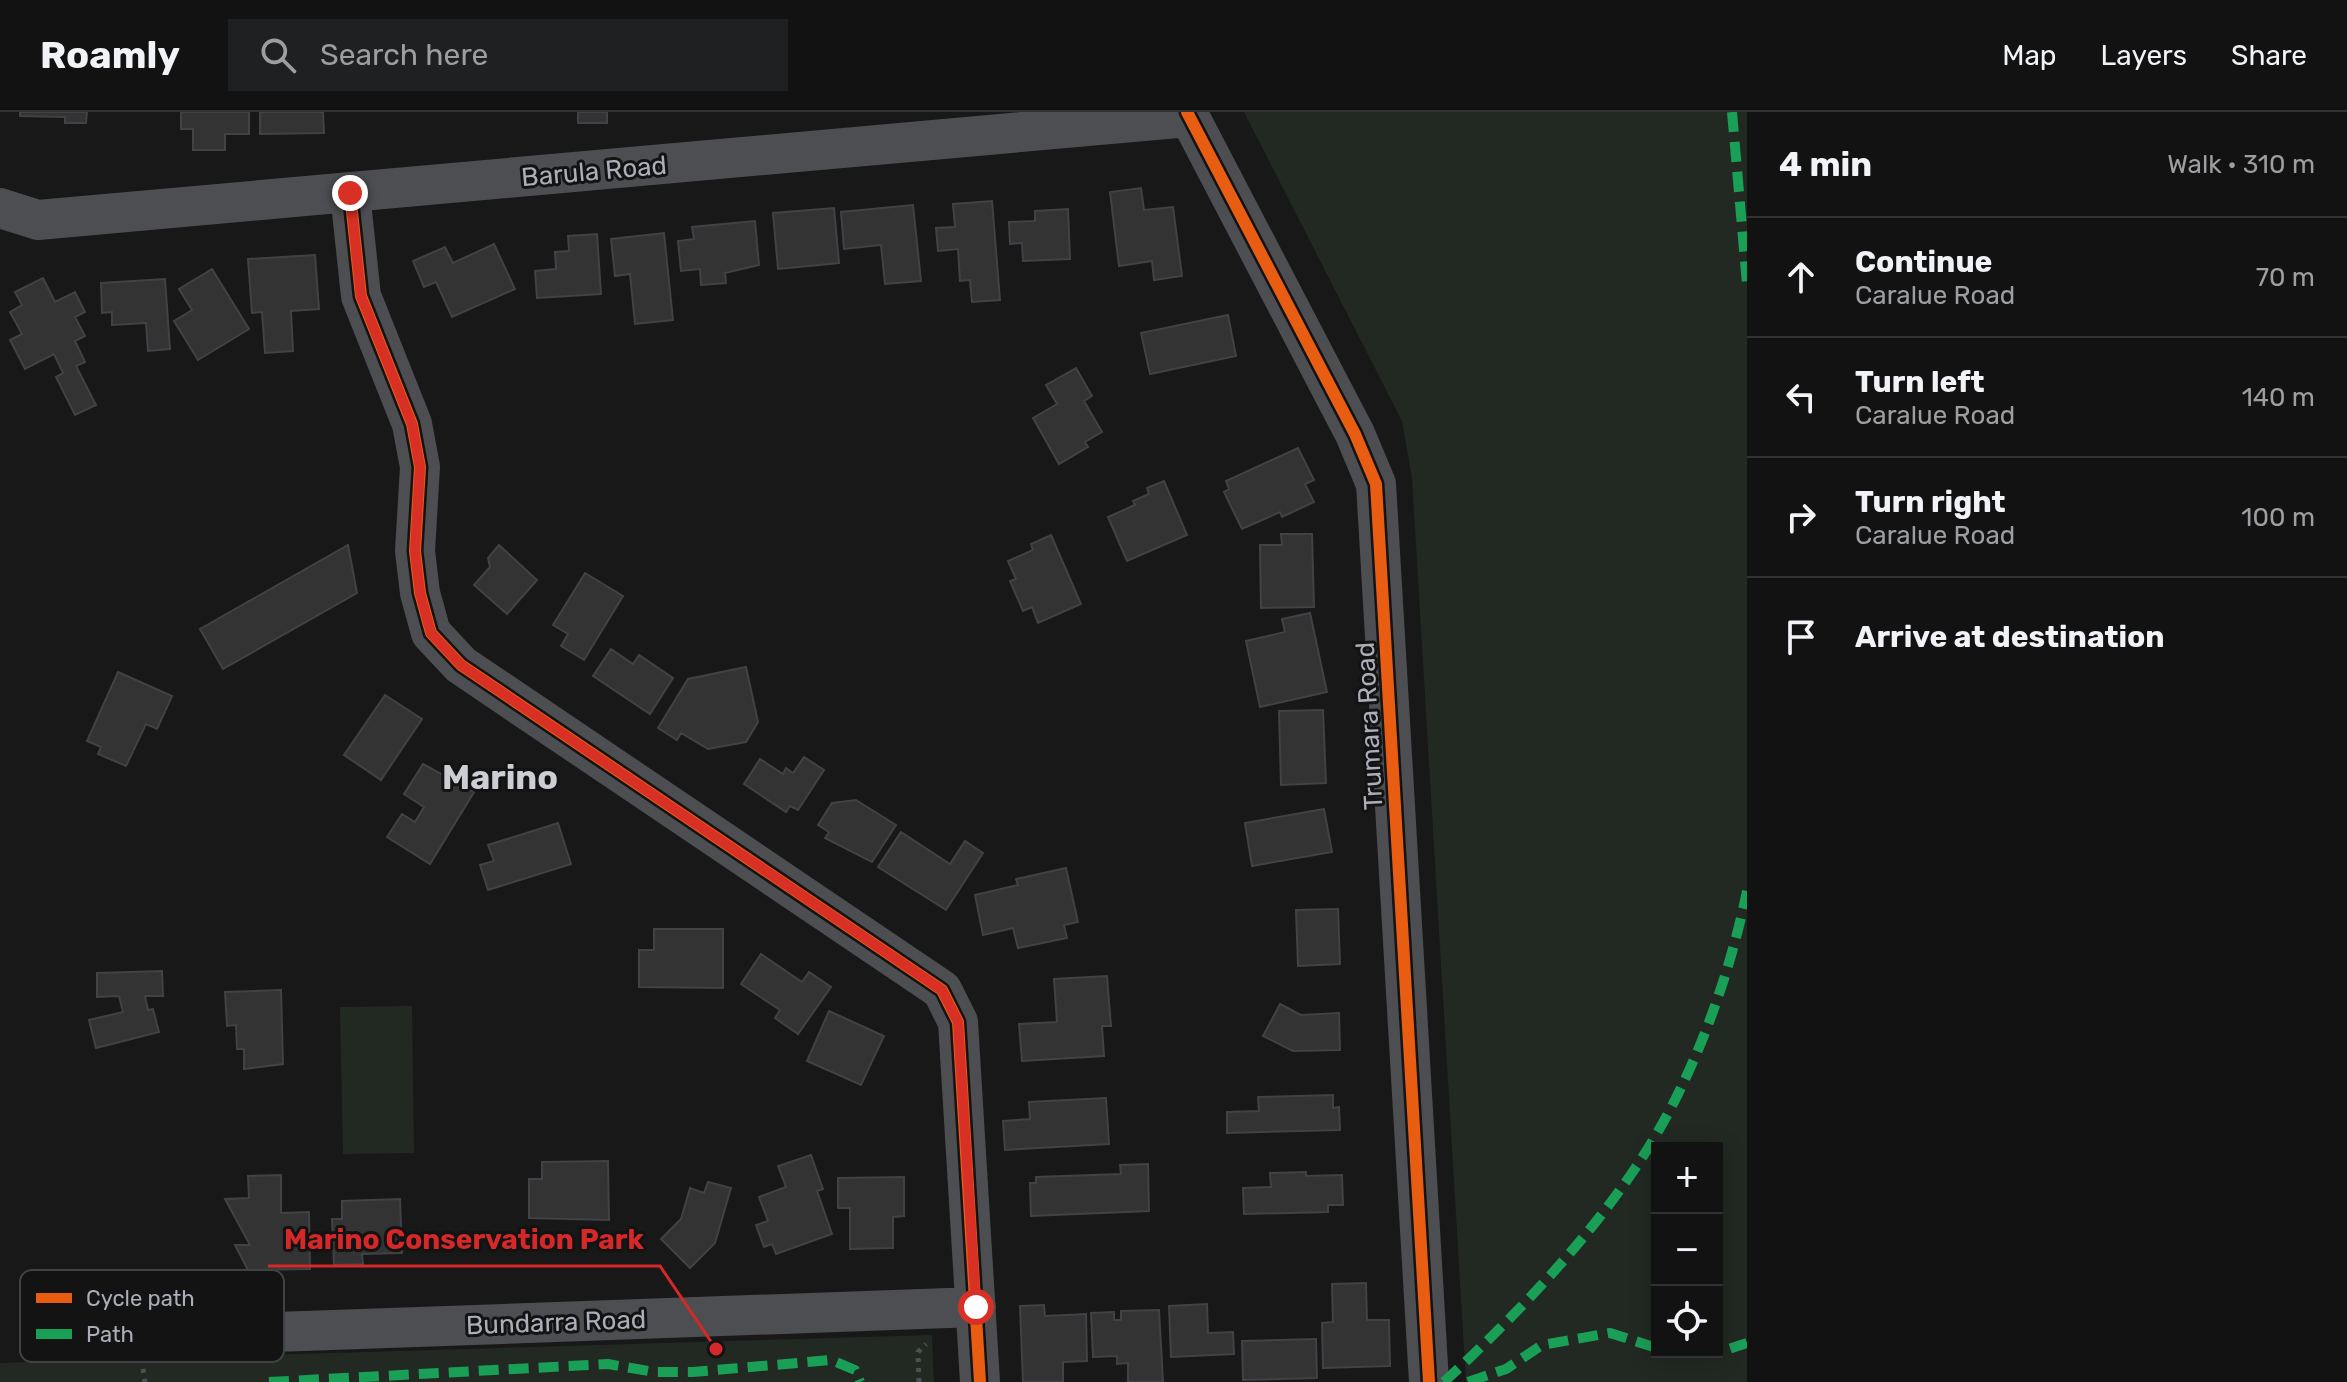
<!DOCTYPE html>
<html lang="en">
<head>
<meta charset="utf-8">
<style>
	:root { --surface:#121213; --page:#1f2021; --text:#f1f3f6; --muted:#9c9ea0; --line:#313233 }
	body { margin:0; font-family:Rubik,sans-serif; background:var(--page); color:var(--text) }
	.controls { position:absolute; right:24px; bottom:24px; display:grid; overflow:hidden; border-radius:0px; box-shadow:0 4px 20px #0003 }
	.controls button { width:72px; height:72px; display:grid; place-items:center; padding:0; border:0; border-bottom:2px solid var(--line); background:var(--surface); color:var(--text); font:40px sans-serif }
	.stop { position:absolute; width:24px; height:24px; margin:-18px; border:6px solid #d93025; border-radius:50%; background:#fff }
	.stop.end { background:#d93025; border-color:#fff; box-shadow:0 2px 8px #0008 }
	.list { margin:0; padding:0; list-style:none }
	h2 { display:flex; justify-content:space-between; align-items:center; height:104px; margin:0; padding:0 32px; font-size:34px }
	h2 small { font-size:26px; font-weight:400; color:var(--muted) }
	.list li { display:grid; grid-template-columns:52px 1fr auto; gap:24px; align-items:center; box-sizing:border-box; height:120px; padding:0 32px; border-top:2px solid var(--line) }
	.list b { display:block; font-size:30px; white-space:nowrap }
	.list p { margin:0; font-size:26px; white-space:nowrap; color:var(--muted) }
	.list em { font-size:26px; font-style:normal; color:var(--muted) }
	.icon { flex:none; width:44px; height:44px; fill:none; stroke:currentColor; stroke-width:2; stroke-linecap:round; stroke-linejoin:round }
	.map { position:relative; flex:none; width:1747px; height:1270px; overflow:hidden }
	header { display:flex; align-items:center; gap:48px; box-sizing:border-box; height:112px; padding:0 40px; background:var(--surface); border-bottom:2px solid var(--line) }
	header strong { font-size:38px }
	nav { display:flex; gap:44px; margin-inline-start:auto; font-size:28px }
	.search { width:560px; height:72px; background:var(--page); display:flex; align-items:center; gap:20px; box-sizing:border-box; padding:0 28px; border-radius:0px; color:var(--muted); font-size:30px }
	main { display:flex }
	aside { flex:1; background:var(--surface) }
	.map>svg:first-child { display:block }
	.green { fill:#222923; fill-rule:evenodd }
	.building { fill:#333334; stroke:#414245; stroke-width:2 }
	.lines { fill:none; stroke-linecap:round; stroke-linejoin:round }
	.path { stroke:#4e4f52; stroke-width:5; stroke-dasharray:4 6; stroke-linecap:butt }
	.minor { stroke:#4d4e51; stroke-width:40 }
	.quiet { stroke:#1a9f57; stroke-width:10; stroke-dasharray:20 10; stroke-linecap:butt }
	.cycleway-casing { stroke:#131314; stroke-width:17 }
	.cycleway { stroke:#e95d12; stroke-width:12 }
	.route { stroke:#d93025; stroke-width:10 }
	.labels { text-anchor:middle; stroke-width:6; stroke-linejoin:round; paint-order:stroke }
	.street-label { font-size:26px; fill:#abaeb8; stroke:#131314 }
	.district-label { font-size:34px; font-weight:bold; fill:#ccced4; stroke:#131314 }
	.key { fill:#131314; stroke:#414245; stroke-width:2 }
	.key-label { font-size:22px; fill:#abaeb8 }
	.leader { fill:none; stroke:#d62828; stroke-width:3 }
	.callout-dot { fill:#d62828; stroke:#131314; stroke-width:3 }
	.callout-label { font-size:28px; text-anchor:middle; font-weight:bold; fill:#d62828; stroke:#131314; stroke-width:6; stroke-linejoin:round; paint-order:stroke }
</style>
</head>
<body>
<header>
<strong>Roamly</strong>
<div class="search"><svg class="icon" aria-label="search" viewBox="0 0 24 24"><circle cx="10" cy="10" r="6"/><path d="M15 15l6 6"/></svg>Search here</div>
<nav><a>Map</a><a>Layers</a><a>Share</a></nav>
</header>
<main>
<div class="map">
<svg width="1747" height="1270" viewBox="0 0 1747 1270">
	<rect width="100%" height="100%" fill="#181819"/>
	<!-- green -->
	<path class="green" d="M1244,0H1747V1270H1466L1412,366L1402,309ZM1717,1036V1240H1657V1036Z
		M412,894L414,1041L343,1042L340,895Z
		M932,1223L934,1270H0V1251Z"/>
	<!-- building -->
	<path class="building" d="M20,0H87L86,11H65V5L20,4Z
		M181,0H249V22H225V38H193V17H181Z
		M260,0H323L324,21L260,22Z
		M578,0H607V11H578Z
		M1141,76L1144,98L1173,95L1182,164L1154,168L1152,149L1119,154L1110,80Z
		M992,89L1000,188L972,190L970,168L960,169L958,137L938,139L936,116L955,115L953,92Z
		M913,93L921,169L885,172L881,133L844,137L841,100Z
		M834,96L839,151L778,157L773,101Z
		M1068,97L1070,147L1023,149L1022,131L1010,132L1009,110L1035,109V99Z
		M755,109L759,153L725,161L726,171L701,173L700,157L681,159L678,129L694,127L692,115Z
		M664,121L673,208L635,212L630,162L615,164L611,127Z
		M597,122L601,182L537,186L535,159L556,157L555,140L569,139L568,124Z
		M494,132L515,177L452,205L436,170L424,175L413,149L445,135L453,151Z
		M315,143L319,197L291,199L293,239L265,241L262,200L252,201L248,147Z
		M212,157L249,217L198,248L174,209L192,198L179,177Z
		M43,166L55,190L75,180L85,200L75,205L85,224L75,229L85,250L76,254L96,293L75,303L56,265L63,261L54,242L25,257L10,228L22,222L10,200L22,193L15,180Z
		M165,167L170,237L148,239L146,211L112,213V200L102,201L101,171Z
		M1228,203L1236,244L1150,262L1141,221Z
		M1076,256L1092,284L1084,289L1102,320L1085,330L1088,335L1059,352L1033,306L1057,292L1046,273Z
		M1298,336L1314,368L1305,372L1314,390L1282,405L1280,400L1242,417L1224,380L1229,377L1226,369Z
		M1164,369L1187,423L1127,449L1108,405L1135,393L1133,389L1149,382L1147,376Z
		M1281,422H1312L1314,495L1261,496L1260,433H1282Z
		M1051,423L1081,492L1038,511L1032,495L1023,499L1010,469L1016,467L1008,449L1033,438L1031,432Z
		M348,433L357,481L223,557L200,517Z
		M499,433L537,468L507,502L474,473L490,455L488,446Z
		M585,461L623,484L584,548L561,534L568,522L553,513Z
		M1310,501L1327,580L1260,595L1246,529L1285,520L1282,507Z
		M611,537L633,552L639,543L673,566L650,602L593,564Z
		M746,555L758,610L746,630L708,637L681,621L677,628L658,616L688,567Z
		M118,560L172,584L157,617L146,612L126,654L98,642L101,635L87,629Z
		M385,583L422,607L381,668L344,643Z
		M1323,598L1326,671L1281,673L1279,599Z
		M804,645L824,658L798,698L790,694L786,700L744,672L760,647L783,662L786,656L793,661Z
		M423,652L474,680L430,752L387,725L402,702L415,710L424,695L404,682Z
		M856,688L896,713L872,750L825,726L829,720L818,713L832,691Z
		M1324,697L1332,740L1252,754L1245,711Z
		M558,711L571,752L488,778L480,753L494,749L488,733Z
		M901,720L950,752L965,729L983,741L946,798L878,755Z
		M1066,756L1078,810L1064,813L1067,826L1018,836L1013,816L983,823L975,783L1018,773L1016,767Z
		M1338,797L1340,852L1298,854L1296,798Z
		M654,817H723V876L639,875V838H654Z
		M761,842L802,870L809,860L831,875L798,922L775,906L780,898L741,872Z
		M162,859L163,884H145L148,898L153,897L159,920L96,936L89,908L123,900L119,884L97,885V861Z
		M1107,864L1111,914H1102L1104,944L1022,949L1019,912L1057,910L1054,867Z
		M281,878L283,952L244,957V937H237L236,913L227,914L225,880Z
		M1280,892L1301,903L1339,901L1340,938L1293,939L1263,924Z
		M829,899L884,924L861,973L807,949Z
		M1333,983V996L1339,995L1340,1018L1227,1021V1000L1259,999L1258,985Z
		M1106,986L1109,1032L1005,1038L1003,1009L1030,1007L1029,990Z
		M811,1043L823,1077L817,1079L832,1122L776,1142L772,1132L764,1135L756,1113L768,1109L759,1085L786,1075L778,1054Z
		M608,1049L609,1108L529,1106V1067H542V1050Z
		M1148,1052L1149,1099L1031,1104L1030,1071H1036V1065L1121,1062L1120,1053Z
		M1306,1060V1064L1342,1063L1343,1093H1328V1100L1244,1102L1243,1076L1271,1075L1270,1061Z
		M281,1063V1101L309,1100L310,1157L248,1158L235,1133H250L225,1087L249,1086L248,1064Z
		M904,1065V1104L893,1105V1136L850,1137V1096H838V1066Z
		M708,1070L731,1076L715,1131L690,1156L661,1127L681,1107L690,1076L704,1081Z
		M400,1087L402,1141L362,1142L363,1152L334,1153L332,1107H342V1089Z
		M1366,1171L1367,1208H1389L1390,1254L1323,1256L1322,1211L1333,1210L1332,1172Z
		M1207,1192L1208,1221L1233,1220L1234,1242L1171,1245L1169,1194Z
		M1044,1193L1045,1204L1086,1202L1087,1249L1063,1250V1270H1023L1020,1194Z
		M1159,1198L1163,1270H1128V1251L1117,1252V1244L1093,1245L1091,1201L1114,1200V1208H1121V1199Z
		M1316,1227L1317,1266L1243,1268L1242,1229Z"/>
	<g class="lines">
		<!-- path -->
		<path class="path" d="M143,1257L145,1270
			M919,1270L918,1240L926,1232"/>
		<!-- minor -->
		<path class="minor" d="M1187,0L1355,322L1376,372L1429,1270
			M350,81L361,184L412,312L420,355L415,439L420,481L431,521L461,553L942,878L958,910L980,1270
			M0,96L38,108L1189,5
			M108,1226L976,1195"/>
		<!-- quiet -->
		<path class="quiet" d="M1732,0L1747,172
			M1701,1240L1717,1241L1747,1231
			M269,1270L608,1252L654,1260H693L831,1248L855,1258L860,1270
			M1444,1270C1512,1207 1581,1136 1634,1058C1689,977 1727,875 1747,779
			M1468,1270L1506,1257L1542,1233L1610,1221L1657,1236"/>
		<defs>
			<path id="cycleway" d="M1187,0L1355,322L1376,372L1429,1270
				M350,81L361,184L412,312L420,355L415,439L420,481L431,521L461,553L942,878L958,910L980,1270"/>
		</defs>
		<!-- cycleway casing -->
		<use href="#cycleway" class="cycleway-casing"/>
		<!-- cycleway -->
		<use href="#cycleway" class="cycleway"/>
	</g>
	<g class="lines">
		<!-- route -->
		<path class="route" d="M350,81L361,184L412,312L420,355L415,439L420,481L431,521L461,553L942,878L958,910L976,1195"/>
	</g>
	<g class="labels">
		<!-- street labels -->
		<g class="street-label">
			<text transform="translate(594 59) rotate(-5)" y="9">Barula Road</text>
			<text transform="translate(1369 614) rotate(-93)" y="9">Trumara Road</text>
			<text transform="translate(556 1210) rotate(-2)" y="9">Bundarra Road</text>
		</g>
		<!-- district labels -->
		<g class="district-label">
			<text x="500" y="677">Marino</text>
		</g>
	</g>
	<!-- legend -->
	<rect x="20" y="1158" width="264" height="92" rx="12" class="key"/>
	<rect x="36" y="1181" width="36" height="10" fill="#e95d12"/>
	<rect x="36" y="1217" width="36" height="10" fill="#1a9f57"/>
	<g class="key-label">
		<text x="86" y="1194">Cycle path</text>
		<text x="86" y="1230">Path</text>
	</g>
	<!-- callouts -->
	<path class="leader" d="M716 1237L660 1154H268"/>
	<circle class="callout-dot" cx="716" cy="1237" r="8"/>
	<g class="callout-label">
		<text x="464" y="1137">Marino Conservation Park</text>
	</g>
</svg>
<div class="controls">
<button>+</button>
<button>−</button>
<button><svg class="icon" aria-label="locate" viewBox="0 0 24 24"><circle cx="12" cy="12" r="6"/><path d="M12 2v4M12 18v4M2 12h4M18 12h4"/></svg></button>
</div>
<div class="stop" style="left:976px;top:1195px"></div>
<div class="stop end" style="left:350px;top:81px"></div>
</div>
<aside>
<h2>4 min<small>Walk · 310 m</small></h2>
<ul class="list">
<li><svg class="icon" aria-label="ahead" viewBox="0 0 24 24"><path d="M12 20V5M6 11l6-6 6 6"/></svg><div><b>Continue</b><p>Caralue Road</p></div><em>70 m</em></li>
<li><svg class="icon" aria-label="left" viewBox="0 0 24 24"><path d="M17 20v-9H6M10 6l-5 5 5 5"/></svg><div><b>Turn left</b><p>Caralue Road</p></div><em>140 m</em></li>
<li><svg class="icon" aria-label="right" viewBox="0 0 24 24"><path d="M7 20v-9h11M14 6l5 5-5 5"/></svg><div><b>Turn right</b><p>Caralue Road</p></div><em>100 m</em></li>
<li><svg class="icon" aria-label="arrive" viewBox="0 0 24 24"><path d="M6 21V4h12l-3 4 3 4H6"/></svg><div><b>Arrive at destination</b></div></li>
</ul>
</aside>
</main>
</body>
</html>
